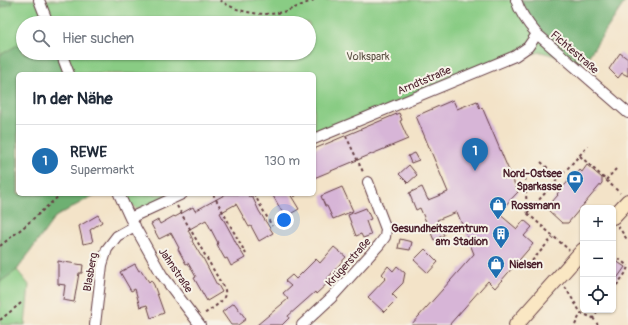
<!DOCTYPE html>
<html lang="de">
<head>
<meta charset="utf-8">
<style>
	:root { --surface:#fff; --page:#f2f2f3; --text:#1f2937; --muted:#747a83; --line:#e0e1e3; --accent:#1f6fb2 }
	body { margin:0; font-family:Pangolin,sans-serif; background:var(--page); color:var(--text) }
	.controls { position:absolute; right:12px; bottom:12px; display:grid; overflow:hidden; border-radius:6px; box-shadow:0 1px 3px #0004 }
	.controls button { width:36px; height:36px; display:grid; place-items:center; padding:0; border:0; border-bottom:1px solid var(--line); background:var(--surface); color:var(--text); font:20px sans-serif }
	.you { position:absolute; left:284px; top:220px; width:14px; height:14px; margin:-10px; border:3px solid #fff; border-radius:50%; background:#1a73e8; box-shadow:0 0 0 6px #1a73e833 }
	.badge { display:grid; place-items:center; width:26px; height:26px; border-radius:50%; background:var(--accent); color:#fff; font-size:13px; font-weight:700 }
	.pin { position:absolute; translate:-50% -33px; filter:drop-shadow(0 1px 2px #0008) }
	.pin::after { content:''; position:absolute; top:21px; width:14px; height:12px; background:inherit; clip-path:polygon(0 0,100% 0,50% 100%) }
	.list { margin:0; padding:0; list-style:none }
	h2 { display:flex; justify-content:space-between; align-items:center; height:52px; margin:0; padding:0 16px; font-size:17px }
	h2 small { font-size:13px; font-weight:400; color:var(--muted) }
	.list li { display:grid; grid-template-columns:26px 1fr auto; gap:12px; align-items:center; box-sizing:border-box; height:72px; padding:0 16px; border-top:1px solid var(--line) }
	.list b { display:block; font-size:15px; white-space:nowrap }
	.list p { margin:0; font-size:13px; white-space:nowrap; color:var(--muted) }
	.list em { font-size:13px; font-style:normal; color:var(--muted) }
	.icon { flex:none; width:22px; height:22px; fill:none; stroke:currentColor; stroke-width:2; stroke-linecap:round; stroke-linejoin:round }
	.map { position:relative; flex:none; width:628px; height:325px; overflow:hidden }
	.search { position:absolute; background:var(--surface); box-shadow:0 1px 3px #0004; left:16px; top:16px; width:300px; height:44px; display:flex; align-items:center; gap:10px; box-sizing:border-box; padding:0 14px; border-radius:22px; color:var(--muted); font-size:15px }
	.panel { position:absolute; background:var(--surface); box-shadow:0 1px 3px #0004; left:16px; top:72px; width:300px; height:124px; border-radius:6px }
	.map>svg:first-child { display:block }
	.green { fill:#89cc84; stroke:#6a7658; fill-rule:evenodd }
	.forest { fill:#6eb072; stroke:#5c684e }
	.building { fill:#d7b5d7 }
	.lines { fill:none; stroke-linecap:round; stroke-linejoin:round }
	.minor-casing { stroke:#633c43; stroke-width:12 }
	.secondary-casing { stroke:#633c43; stroke-width:16 }
	.path { stroke:#633c43; stroke-width:2; stroke-dasharray:3 3; stroke-linecap:butt }
	.minor { stroke:#fff; stroke-width:10 }
	.secondary { stroke:#fae7c3; stroke-width:14 }
	.labels { text-anchor:middle; stroke-width:4; stroke-linejoin:round; paint-order:stroke }
	.street-label { font-size:11px; fill:#4a1f2b; stroke:#f7f3e8 }
	.park-label { font-size:11px; fill:#5d5346; stroke:#f7f3e8 }
	.poi-label { font-size:11px; font-weight:bold; fill:#4a1f2b; stroke:#f7f3e8; text-anchor:end }
</style>
</head>
<body>
<div class="map">
<svg width="628" height="325" viewBox="0 0 628 325">
	<rect width="100%" height="100%" fill="#f7f3e8"/>
	<filter id="ink" filterUnits="userSpaceOnUse"><feTurbulence type="fractalNoise" baseFrequency=".025" numOctaves="2"/><feDisplacementMap in="SourceGraphic" scale="8" xChannelSelector="R" yChannelSelector="G"/><feConvolveMatrix kernelMatrix="1 2 1 2 8 2 1 2 1" color-interpolation-filters="sRGB"/></filter>
	<filter id="wash" filterUnits="userSpaceOnUse"><feTurbulence type="fractalNoise" baseFrequency=".012" numOctaves="4" result="noise"/><feDisplacementMap in="SourceGraphic" scale="16" xChannelSelector="R" yChannelSelector="G"/><feGaussianBlur stdDeviation="0.9" result="paint"/><feColorMatrix in="noise" values="0 0 0 0 0 0 0 0 0 0 0 0 0 0 0 0 0 1.4 0 .05"/><feComposite in="paint" operator="in"/></filter>
	<g filter="url(#wash)">
		<rect width="100%" height="100%" fill="#f3e3c8"/>
		<!-- green -->
		<path class="green" d="M0,0H626L584,63L541,52L515,57L314,139V74H18V194H96L55,217L17,270L29,285L25,325H0ZM23,23H309V53H23Z
			M120,194H181L140,212Z"/>
		<!-- forest -->
		<path class="forest" d="M0,0H11L13,3L0,8Z
			M520,0H626L584,63L536,26Z
			M23,42V53H57L66,74H18V194H96L55,217L17,270L0,282V55Z"/>
		<g id="blocks">
			<!-- building -->
			<path class="building" d="M620,53L628,59V76L622,73L618,78L609,69Z
				M453,100L457,109L477,101L480,109L482,107L518,192L498,213L517,229L524,220L532,227L524,236L533,244L495,288L488,281L449,325H411L474,254L457,212L437,220L444,235L434,240L420,208L416,210L409,193L422,187L428,200L448,192L416,116Z
				M399,113L402,120L400,121L408,139L314,178V149Z
				M415,153L419,160L411,163L408,156Z
				M409,165L417,175L408,183L399,174Z
				M587,165L602,178V183L568,223H562L548,210L553,205L551,203L558,195L557,194L572,177L573,178L580,170L582,172Z
				M342,187L353,211L333,219L327,206H325L321,196Z
				M226,194H247L249,197L252,196L259,211L273,233L259,241L251,226L249,227L236,204L220,213L232,235L236,243L245,258L231,266L227,258L225,259L221,252L217,244L218,243L206,220L188,230L193,240L192,241L201,256H202L204,260L217,285H218L222,292L207,301L194,278L196,277L188,263L186,264L178,249L179,248L171,233L159,239L151,224L158,220L160,224L174,216L175,217L193,207L195,211Z
				M272,194H290L299,209L285,217Z
				M366,208L371,219L366,221L371,235L363,238L361,234L356,236L348,215Z
				M98,215L102,222L90,230L93,242L83,244L79,226Z
				M400,239L412,242L410,250L398,248Z
				M334,247L346,257L327,279L330,281L316,294L315,292L288,316L289,318L282,325H257L288,299L283,293L291,286L285,281L292,275L296,279L316,259L320,263Z
				M425,249L438,262L428,273L414,260Z
				M613,259L625,267L613,284Z
				M58,261L83,265L82,273H79L74,302L63,300L65,285L58,284Z
				M135,264L139,271L141,270L149,282L151,280L154,285L164,313L151,318L147,305L140,307L135,289L131,291L120,272Z
				M388,266L393,271L397,266L405,273L403,283L392,294L397,299L384,312L368,297L386,278L382,274Z
				M234,303L246,319L238,325H231L222,312Z"/>
		</g>
	</g>
	<g filter="url(#ink)">
		<use href="#blocks" fill-opacity="0" stroke="#633c43" stroke-width="1"/>
		<g class="lines">
			<defs>
				<path id="minor" d="M39,0L48,23
					M516,0C520,13 528,24 537,34L628,113
					M61,53L69,74
					M314,139L515,56L528,47L537,34
					M119,194L130,218L162,275L200,325
					M130,218L182,194
					M95,325L102,265L107,249L117,236L135,226
					M302,325L332,297L379,245L385,237L386,229L368,182"/>
				<path id="secondary" d="M613,217L628,201
					M516,325L583,250"/>
			</defs>
			<!-- minor casing -->
			<use href="#minor" class="minor-casing"/>
			<!-- secondary casing -->
			<use href="#secondary" class="secondary-casing"/>
			<!-- path -->
			<path class="path" d="M220,0C236,12 261,17 282,12C292,10 303,4 314,0
				M346,136L364,174
				M580,156L620,193
				M541,162L559,178
				M525,172L527,213L569,250
				M606,180L616,169
				M213,194L246,254
				M254,194L272,226
				M294,194L297,199
				M177,206L225,290C227,302 211,308 203,315
				M527,213L588,146
				M618,226L628,241
				M0,246L25,226L61,194
				M613,256L616,257L628,266
				M532,261L553,237
				M565,287L581,313L593,318L598,310
				M613,290L625,274L628,267
				M593,318L598,325
				M0,320L21,303
				M575,325L581,313"/>
			<!-- minor -->
			<use href="#minor" class="minor"/>
			<!-- secondary -->
			<use href="#secondary" class="secondary"/>
		</g>
	</g>
	<!-- icons -->
	<defs>
		<symbol id="bank-pin" viewBox="-11 -11 22 30"><path d="M0 17L-7.5 6A9.5 9.5 0 1 1 7.5 6Z" fill="#1f6fb2" stroke="#f7f3e8"/><path d="M-6-4H6V4H-6ZM0-2.3a2.3 2.3 0 1 0 0 4.6a2.3 2.3 0 1 0 0-4.6Z" fill="#fff"/></symbol>
		<symbol id="shop-pin" viewBox="-11 -11 22 30"><path d="M0 17L-7.5 6A9.5 9.5 0 1 1 7.5 6Z" fill="#1f6fb2" stroke="#f7f3e8"/><path d="M-5-2.5h2.3a2.7 3.5 0 0 1 5.4 0H5L5.5 6h-11ZM-1.5-2.5h3a1.5 2.3 0 0 0-3 0Z" fill="#fff"/></symbol>
		<symbol id="building-pin" viewBox="-11 -11 22 30"><path d="M0 17L-7.5 6A9.5 9.5 0 1 1 7.5 6Z" fill="#1f6fb2" stroke="#f7f3e8"/><path d="M-4-6H4V6H1V3H-1V6H-4ZM-2.5-4.3h1.7v1.8h-1.7ZM.8-4.3h1.7v1.8H.8ZM-2.5-1h1.7V.8h-1.7ZM.8-1h1.7V.8H.8Z" fill="#fff"/></symbol>
	</defs>
	<g fill-rule="evenodd">
		<use href="#bank-pin" x="565" y="169" width="20" height="27"/>
		<use href="#shop-pin" x="488" y="195" width="20" height="27"/>
		<use href="#building-pin" x="491" y="224" width="20" height="27"/>
		<use href="#shop-pin" x="486" y="254" width="20" height="27"/>
	</g>
	<g class="labels">
		<!-- street labels -->
		<g class="street-label">
			<text transform="translate(575 52) rotate(41)" y="4">Fichtestraße</text>
			<text transform="translate(424 80) rotate(-23)" y="4">Arndtstraße</text>
			<text transform="translate(348 262) rotate(-48)" y="4">Krügerstraße</text>
			<text transform="translate(176 270) rotate(56)" y="4">Jahnstraße</text>
			<text transform="translate(90 272) rotate(-80)" y="4">Blasberg</text>
		</g>
		<!-- park labels -->
		<g class="park-label">
			<text x="368" y="60">Volkspark</text>
		</g>
		<!-- poi labels -->
		<g class="poi-label">
			<text x="562" y="177">Nord-Ostsee<tspan x="562" dy="13">Sparkasse</tspan></text>
			<text x="511" y="209" text-anchor="start">Rossmann</text>
			<text x="488" y="232">Gesundheitszentrum<tspan x="488" dy="13">am Stadion</tspan></text>
			<text x="509" y="268" text-anchor="start">Nielsen</text>
		</g>
	</g>
</svg>
<div class="controls">
<button>+</button>
<button>−</button>
<button><svg class="icon" aria-label="locate" viewBox="0 0 24 24"><circle cx="12" cy="12" r="6"/><path d="M12 2v4M12 18v4M2 12h4M18 12h4"/></svg></button>
</div>
<div class="you"></div>
<div class="pin badge" style="left:475px;top:171px">1</div>
<div class="search"><svg class="icon" aria-label="search" viewBox="0 0 24 24"><circle cx="10" cy="10" r="6"/><path d="M15 15l6 6"/></svg>Hier suchen</div>
<section class="panel">
<h2>In der Nähe<small></small></h2>
<ul class="list">
<li><span class="badge">1</span><div><b>REWE</b><p>Supermarkt</p></div><em>130 m</em></li>
</ul>
</section>
</div>
</body>
</html>
